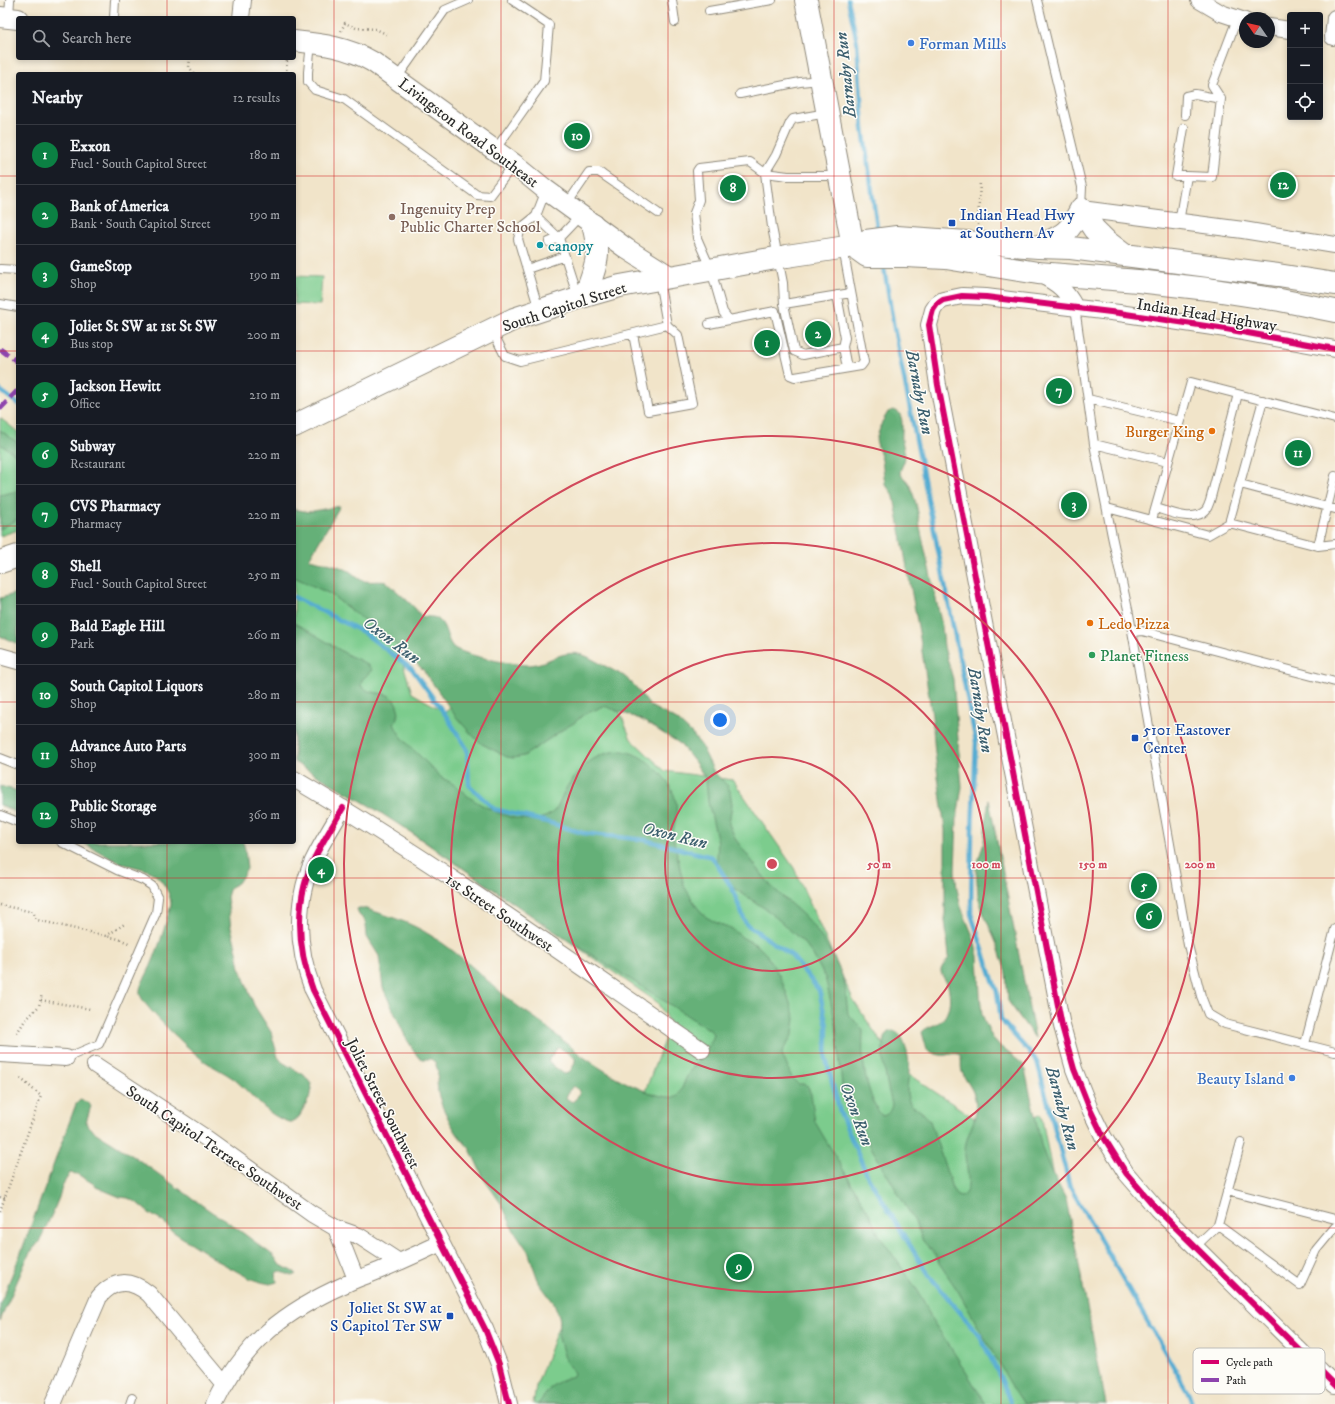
<!DOCTYPE html>
<html lang="en">
<head>
<meta charset="utf-8">
<style>
	:root { --surface:#171b24; --page:#20242c; --text:#f1f3f6; --muted:#9ea1a6; --line:#363941; --accent:#0b8043 }
	body { margin:0; font-family:"IM FELL DW Pica",serif; background:var(--page); color:var(--text) }
	.controls { position:absolute; right:12px; top:12px; display:grid; overflow:hidden; border-radius:4px; box-shadow:0 2px 6px #0003 }
	.controls button { width:36px; height:36px; display:grid; place-items:center; padding:0; border:0; border-bottom:1px solid var(--line); background:var(--surface); color:var(--text); font:20px sans-serif }
	.compass { position:absolute; left:1239px; top:12px; width:36px; height:36px; border-radius:50%; background:var(--surface); box-shadow:0 2px 6px #0003; rotate:304deg }
	.you { position:absolute; left:720px; top:720px; width:14px; height:14px; margin:-10px; border:3px solid #fff; border-radius:50%; background:#1a73e8; box-shadow:0 0 0 6px #1a73e833 }
	.badge { display:grid; place-items:center; width:26px; height:26px; border-radius:50%; background:var(--accent); color:#fff; font-size:13px; font-weight:700 }
	.pin { position:absolute; translate:-50% -50%; border:2px solid #fff; box-shadow:0 1px 4px #0006 }
	.list { margin:0; padding:0; list-style:none }
	h2 { display:flex; justify-content:space-between; align-items:center; height:52px; margin:0; padding:0 16px; font-size:17px }
	h2 small { font-size:13px; font-weight:400; color:var(--muted) }
	.list li { display:grid; grid-template-columns:26px 1fr auto; gap:12px; align-items:center; box-sizing:border-box; height:60px; padding:0 16px; border-top:1px solid var(--line) }
	.list b { display:block; font-size:15px; white-space:nowrap }
	.list p { margin:0; font-size:13px; white-space:nowrap; color:var(--muted) }
	.list em { font-size:13px; font-style:normal; color:var(--muted) }
	.icon { flex:none; width:22px; height:22px; fill:none; stroke:currentColor; stroke-width:2; stroke-linecap:round; stroke-linejoin:round }
	.map { position:relative; flex:none; width:1335px; height:1404px; overflow:hidden }
	.search { position:absolute; background:var(--surface); box-shadow:0 2px 6px #0003; left:16px; top:16px; width:280px; height:44px; display:flex; align-items:center; gap:10px; box-sizing:border-box; padding:0 14px; border-radius:4px; color:var(--muted); font-size:15px }
	.panel { position:absolute; background:var(--surface); box-shadow:0 2px 6px #0003; left:16px; top:72px; width:280px; height:772px; border-radius:4px }
	.map>svg:first-child { display:block }
	.green { fill:#7ccc8d; stroke:#547c5c }
	.forest { fill:#65b078; stroke:#486e52; fill-rule:evenodd }
	.lines { fill:none; stroke-linecap:round; stroke-linejoin:round }
	.stream { stroke:#55acd2; stroke-width:4.5 }
	.service-casing { stroke:#8e887a; stroke-width:10 }
	.minor-casing { stroke:#8e887a; stroke-width:18 }
	.tertiary-casing { stroke:#8e887a; stroke-width:22 }
	.secondary-casing { stroke:#8e887a; stroke-width:24 }
	.primary-casing { stroke:#8e887a; stroke-width:24 }
	.path { stroke:#8e887a; stroke-width:2.5; stroke-dasharray:1 3; stroke-linecap:butt }
	.service { stroke:#fff; stroke-width:8 }
	.minor { stroke:#fff; stroke-width:16 }
	.tertiary { stroke:#fff; stroke-width:20 }
	.secondary { stroke:#fff; stroke-width:22 }
	.primary { stroke:#fff; stroke-width:22 }
	.quiet { stroke:#8e44ad; stroke-width:5; stroke-dasharray:10 5; stroke-linecap:butt }
	.cycleway-casing { stroke:#fdfcf7; stroke-width:8 }
	.cycleway { stroke:#d6006c; stroke-width:6 }
	.grid { fill:none; stroke:#d62828; stroke-width:1; stroke-opacity:0.55 }
	.ring { fill:none; stroke:#d1495b; stroke-width:2 }
	.shop-dot { fill:#3f7fe0; stroke:#fdfcf7; stroke-width:1.5 }
	.education-dot { fill:#8d6e63; stroke:#fdfcf7; stroke-width:1.5 }
	.transit-dot { fill:#1a4fb4; stroke:#fdfcf7; stroke-width:1.5 }
	.culture-dot { fill:#0f9aa8; stroke:#fdfcf7; stroke-width:1.5 }
	.food-dot { fill:#e8710a; stroke:#fdfcf7; stroke-width:1.5 }
	.leisure-dot { fill:#2e9e5b; stroke:#fdfcf7; stroke-width:1.5 }
	.labels { text-anchor:middle; stroke-width:3; stroke-linejoin:round; paint-order:stroke }
	.shop-label { font-size:16px; fill:#366cbe; stroke:#fdfcf7; text-anchor:start }
	.street-label { font-size:16px; fill:#2b2b2b; stroke:#fdfcf7 }
	.education-label { font-size:16px; fill:#785e54; stroke:#fdfcf7; text-anchor:start }
	.transit-label { font-size:16px; fill:#164399; stroke:#fdfcf7; text-anchor:start }
	.culture-label { font-size:16px; fill:#0d838f; stroke:#fdfcf7; text-anchor:start }
	.food-label { font-size:16px; fill:#c56008; stroke:#fdfcf7; text-anchor:end }
	.leisure-label { font-size:16px; fill:#27864d; stroke:#fdfcf7; text-anchor:start }
	.water-label { font-size:17px; font-style:italic; fill:#3c5f6e; stroke:#fdfcf7 }
	.key { fill:#fdfcf7; stroke:#bebdba; stroke-width:1 }
	.key-label { font-size:11px; fill:#2b2b2b }
	.centre { fill:#d1495b; stroke:#fdfcf7; stroke-width:2 }
	.ring-label { font-size:12px; text-anchor:middle; font-weight:bold; fill:#d1495b; stroke:#fdfcf7; stroke-width:3; stroke-linejoin:round; paint-order:stroke }
</style>
</head>
<body>
<div class="map">
<svg width="1335" height="1404" viewBox="0 0 1335 1404">
	<rect width="100%" height="100%" fill="#fdfcf7"/>
	<filter id="ink" filterUnits="userSpaceOnUse"><feTurbulence type="fractalNoise" baseFrequency=".025" numOctaves="2"/><feDisplacementMap in="SourceGraphic" scale="8" xChannelSelector="R" yChannelSelector="G"/><feConvolveMatrix kernelMatrix="1 2 1 2 8 2 1 2 1" color-interpolation-filters="sRGB"/></filter>
	<filter id="wash" filterUnits="userSpaceOnUse"><feTurbulence type="fractalNoise" baseFrequency=".012" numOctaves="4" result="noise"/><feDisplacementMap in="SourceGraphic" scale="16" xChannelSelector="R" yChannelSelector="G"/><feGaussianBlur stdDeviation="0.9" result="paint"/><feColorMatrix in="noise" values="0 0 0 0 0 0 0 0 0 0 0 0 0 0 0 0 0 1.4 0 .05"/><feComposite in="paint" operator="in"/></filter>
	<g filter="url(#wash)">
		<rect width="100%" height="100%" fill="#f1e4c9"/>
		<!-- green -->
		<path class="green" d="M294,276L322,277L320,305L294,304Z
			M0,418L18,432V530L0,536Z
			M294,574L391,625L412,693L445,712L497,676L610,688L631,739L665,771L733,780L794,868L853,1000L899,1068L1001,1136L1041,1114L1097,1404H533L536,1387L670,1024L657,1002L294,752Z"/>
		<!-- forest -->
		<path class="forest" d="M893,410C906,412 901,431 902,441C903,446 905,452 905,457C905,462 901,467 900,472C901,477 907,479 909,484C915,497 919,513 920,528L942,626L944,647L953,679L962,787L957,818L955,871L957,889L961,907L973,936L978,956L980,995L982,1014L986,1024L992,1037L1001,1047L1024,1065L1042,1148L1050,1169L1066,1199L1106,1404H1024L1010,1383L958,1291L939,1263L936,1255L923,1241L915,1222L851,1113L843,1095L836,1025L825,977L813,955L802,941L770,912L734,888L727,880L717,865V857L718,842L708,802L706,779L694,761L679,743L640,719L604,706L583,715L574,723L565,728L524,756L513,758L507,757L482,744L474,737L457,718L424,671L403,650L330,594L294,577V509L308,512L340,506L309,559C322,562 336,564 349,571C353,573 357,578 361,580C368,583 379,580 387,582C395,590 405,598 414,607C416,609 419,614 422,616C427,618 434,615 439,620C447,627 446,639 453,647C462,655 517,666 530,665C552,663 564,646 588,657L624,676L634,685L650,706L677,720L692,734L701,745L714,772L727,785L730,791L732,804L729,824L736,840L771,886L803,915L815,928L825,943L834,958L842,975L845,987L848,1014L863,1029C863,1039 862,1048 863,1057C864,1074 871,1104 882,1116C888,1115 890,1112 892,1105C890,1095 872,1032 892,1031C896,1031 900,1035 902,1038C907,1047 909,1059 909,1070C909,1081 904,1093 910,1103C913,1107 918,1109 922,1112C925,1115 928,1118 930,1121L952,1188L957,1196L961,1197C975,1189 964,1163 965,1151C965,1135 977,1122 976,1106C975,1088 967,1085 962,1072C960,1065 963,1060 959,1054C954,1053 951,1054 946,1055C939,1056 933,1053 927,1050L922,1032C927,1026 937,1026 943,1019C951,1010 951,994 947,983C945,980 942,976 941,972C940,966 948,962 949,956L945,920V830L935,754L932,716L919,632L894,497L891,492L885,484L882,460L876,440L882,422L888,412Z
			M0,430L18,443V456L0,444Z
			M18,491V519L0,529V495Z
			M18,592V644L0,636V598L8,596Z
			M294,623C313,633 330,644 348,655C356,659 367,662 372,670L362,680L361,686C375,700 394,684 399,713L394,724C401,740 415,751 427,763C432,768 437,774 442,778C446,780 450,782 453,784C459,788 464,793 469,797C489,811 526,828 549,815C558,810 560,799 565,790C568,784 574,777 579,771C590,759 605,751 622,751C645,753 672,780 676,802C678,813 673,825 673,836L684,886L697,907L706,917L717,923L731,928L743,938L757,945L766,954L779,975L784,986L795,1018L793,1034L783,1050L782,1054L792,1078L798,1084H805L808,1087L811,1094L815,1122L869,1213L879,1235L918,1291L926,1306L932,1320L951,1348L986,1404H538L552,1386L562,1380L573,1376L574,1373L566,1362L563,1352L558,1335L560,1322L559,1316L554,1303L539,1283L528,1251L513,1229L502,1205L484,1179L470,1149L458,1135L451,1124L442,1106L438,1093L437,1081L438,1071L435,1062L431,1059H422L418,1057L406,1038L383,988L379,956L367,937L366,925L365,921L359,915L357,909L359,908H363C386,915 410,922 430,935C460,953 483,978 510,1000C519,1008 530,1014 539,1021C552,1031 564,1042 577,1052C597,1068 652,1101 677,1097C682,1090 684,1082 688,1074C696,1061 709,1050 714,1035L710,1030L551,929L415,835L370,806L294,762ZM559,1047L575,1058V1063L569,1073L564,1074L548,1062L555,1051ZM573,1086L580,1091C579,1095 576,1100 572,1102L566,1098L568,1092Z
			M0,786L18,791V813L0,805Z
			M989,800L1035,1038L1008,1001L1006,972L998,947L983,912L978,896L976,869L984,841L986,818Z
			M82,842H243L245,849L247,869L238,883L230,887L227,897L231,927L237,951L240,968L254,1005L271,1032L278,1057L282,1062L304,1075L311,1084L312,1089L310,1097L299,1117L292,1122H289C267,1116 251,1093 234,1079C224,1072 213,1067 203,1060C191,1051 142,1006 140,994C139,987 143,981 147,974C158,952 164,929 171,905C171,898 168,891 164,885C153,867 138,869 121,863C107,857 95,849 82,842Z
			M80,1100L87,1102L91,1106L86,1122L87,1125L93,1131L136,1158L213,1213L224,1219L274,1256L279,1264L297,1274L293,1276L279,1271L276,1273L277,1282L270,1284L261,1282L249,1278L218,1261L172,1231L163,1222L149,1213L136,1202L128,1198L120,1197L96,1187L94,1184L77,1174L70,1173L62,1186L60,1195L53,1212L39,1242L29,1254L0,1321V1304L20,1255L76,1104Z"/>
		<g class="lines">
			<!-- stream -->
			<path class="stream" d="M848,0L857,42L863,128L878,234
				M883,261L894,328L976,742L972,831L971,914L997,992L1001,1020L1037,1061L1070,1187L1188,1392L1192,1404
				M0,390L18,404
				M294,597L363,632L412,669L447,717L467,749L469,785L494,809L547,822L583,833L645,840L712,857L732,888L746,924L791,955L819,990L827,1026L826,1059L840,1112L868,1177L927,1273L980,1336L1001,1379L1011,1404"/>
		</g>
	</g>
	<g filter="url(#ink)">
		<g class="lines">
			<defs>
				<path id="service" d="M672,0L675,22
					M1037,0L1082,187L1081,208
					M709,11L772,0
					M9,17L10,0
					M114,18L115,0
					M311,43L308,72V82L315,90L344,99L477,195L490,196L514,164
					M397,78L445,10L468,0
					M740,94L800,82L820,80
					M827,113L793,119L790,123L776,155L765,173L750,162L699,168L697,171L699,200L694,213L697,238L711,270L723,312L729,320L775,311L790,375L795,377L861,366L864,362L843,248
					M1185,115L1186,96L1195,94L1221,99
					M1184,128L1176,176H1187
					M495,150L544,81L549,25L512,0
					M838,176H788L765,173L772,227L783,283L784,304L851,293
					M567,204L589,172H599L603,175L658,213
					M536,216L559,238L549,242
					M1179,222L1187,176L1212,177L1221,99L1212,85L1237,19
					M0,269L18,270
					M527,269L565,256
					M837,295L845,338L843,347L847,368
					M578,297L559,238L580,216
					M0,304L18,307
					M784,304L794,351L803,355L843,347
					M1075,307L1094,444L1112,536L1129,614L1188,945L1201,996L1208,1014L1225,1024L1335,1052
					M539,310L518,239L521,228L536,216L546,190
					M709,324L729,320
					M492,330L505,356L520,361L667,325L659,280
					M633,334L648,411L692,403L678,335L667,325
					M1088,399L1180,421
					M1094,444L1168,462
					M1240,484L1335,509
					M1107,508L1208,535L1229,523L1318,546L1335,544
					M1156,508C1169,512 1194,523 1206,510C1208,507 1209,504 1210,501L1238,394
					M1152,520L1191,382L1335,419
					M1229,523L1263,400
					M1318,546L1335,476
					M1133,632L1142,631L1335,682
					M0,758L18,765
					M0,815L18,822
					M61,842L117,870L143,880L152,886L158,898L156,913L99,1044L66,1058
					M1305,1044L1335,929
					M1227,1191L1335,1219
					M1218,1225L1300,1285L1316,1250L1335,1227
					M1196,1246L1218,1225L1241,1142
					M130,1404L132,1398"/>
				<path id="minor" d="M1199,0L1221,13L1245,21
					M241,18L243,0
					M1269,27L1290,30
					M1333,37L1335,18
					M1081,209L1243,230L1335,245
					M1041,275C1058,284 1066,290 1075,307
					M1335,349L1226,329L1119,313L986,297L962,296L943,300L937,304L933,310L929,325L938,385L1062,1026L1074,1069L1089,1107L1103,1136L1126,1173L1157,1209L1335,1385
					M0,656L18,661
					M294,779C435,862 567,957 702,1050
					M343,808C334,823 325,838 317,853C294,896 296,946 313,990L485,1329L499,1364L509,1404
					M0,1054L66,1058
					M95,1065L206,1138L312,1214L336,1228L359,1236L399,1262
					M336,1228L356,1279
					M53,1404L99,1297C114,1279 131,1279 149,1294L225,1385
					M215,1404C244,1342 285,1311 346,1284C358,1278 370,1275 383,1269C402,1261 421,1252 441,1243"/>
				<path id="tertiary" d="M0,17L18,19
					M294,41C322,44 348,47 373,62L514,164L546,190L627,249L671,277"/>
				<path id="secondary" d="M806,0L853,246"/>
				<path id="primary" d="M1081,209L1094,229L1106,241L1123,254
					M853,246L867,256H905L946,258L1038,273L1138,281L1208,289L1280,300L1335,311
					M1040,246C1065,234 1068,234 1081,209
					M585,296C595,267 602,257 593,225
					M294,426L514,319L578,298L620,286L787,256L853,246L866,241L897,237L1038,247L1071,248L1278,275L1335,284
					M0,562L18,556"/>
			</defs>
			<!-- service casing -->
			<use href="#service" class="service-casing"/>
			<!-- minor casing -->
			<use href="#minor" class="minor-casing"/>
			<!-- tertiary casing -->
			<use href="#tertiary" class="tertiary-casing"/>
			<!-- secondary casing -->
			<use href="#secondary" class="secondary-casing"/>
			<!-- primary casing -->
			<use href="#primary" class="primary-casing"/>
			<!-- path -->
			<path class="path" d="M341,31L345,23L356,28L376,29L388,35
				M190,58L189,67L195,74
				M286,74L287,59
				M978,225L980,181
				M0,905L33,912L37,920L119,939L131,944
				M106,936L126,923
				M41,1000L90,1009
				M17,1033L24,1022L39,1006L42,994
				M0,1197L5,1198
				M0,1211L41,1096L19,1077"/>
			<!-- service -->
			<use href="#service" class="service"/>
			<!-- minor -->
			<use href="#minor" class="minor"/>
			<!-- tertiary -->
			<use href="#tertiary" class="tertiary"/>
			<!-- secondary -->
			<use href="#secondary" class="secondary"/>
			<!-- primary -->
			<use href="#primary" class="primary"/>
			<!-- quiet -->
			<path class="quiet" d="M0,349L18,362
				M0,409L18,390"/>
			<defs>
				<path id="cycleway" d="M1335,349L1226,329L1119,313L986,297L962,296L943,300L937,304L933,310L929,325L938,385L1062,1026L1074,1069L1089,1107L1103,1136L1126,1173L1157,1209L1335,1385
					M343,808C334,823 325,838 317,853C294,896 296,946 313,990L485,1329L499,1364L509,1404"/>
			</defs>
			<!-- cycleway casing -->
			<use href="#cycleway" class="cycleway-casing"/>
			<!-- cycleway -->
			<use href="#cycleway" class="cycleway"/>
		</g>
	</g>
	<!-- grid -->
	<path class="grid" d="M167,0V18M334,0V1404M501,0V1404M668,0V1404M834,0V1404M1001,0V1404M1168,0V1404M167,58V74M0,176H18M294,176H1335M0,351H18M294,351H1335M0,526H18M294,526H1335M0,702H18M294,702H1335M167,842V1404M0,878H1335M0,1053H1335M0,1228H1335"/>
	<!-- distance rings -->
	<g class="ring">
		<circle cx="772" cy="864" r="107"/>
		<circle cx="772" cy="864" r="214"/>
		<circle cx="772" cy="864" r="321"/>
		<circle cx="772" cy="864" r="428"/>
	</g>
	<!-- markers -->
	<g class="shop-dot">
		<circle cx="911" cy="43" r="4"/>
		<circle cx="1292" cy="1078" r="4"/>
	</g>
	<circle class="education-dot" cx="392" cy="217" r="4"/>
	<g class="transit-dot">
		<rect x="948" y="219" width="8" height="8" rx="2"/>
		<rect x="1131" y="734" width="8" height="8" rx="2"/>
		<rect x="446" y="1312" width="8" height="8" rx="2"/>
	</g>
	<circle class="culture-dot" cx="540" cy="245" r="4"/>
	<g class="food-dot">
		<circle cx="1212" cy="431" r="4"/>
		<circle cx="1090" cy="623" r="4"/>
	</g>
	<circle class="leisure-dot" cx="1092" cy="655" r="4"/>
	<g class="labels">
		<!-- shop labels -->
		<g class="shop-label">
			<text x="919" y="49">Forman Mills</text>
			<text x="1284" y="1084" text-anchor="end">Beauty Island</text>
		</g>
		<!-- street labels -->
		<g class="street-label">
			<text transform="translate(469 132) rotate(37)" y="6">Livingston Road Southeast</text>
			<text transform="translate(564 306) rotate(-18)" y="6">South Capitol Street</text>
			<text transform="translate(1207 314) rotate(9)" y="6">Indian Head Highway</text>
			<text transform="translate(500 912) rotate(34)" y="6">1st Street Southwest</text>
			<text transform="translate(384 1103) rotate(63)" y="6">Joliet Street Southwest</text>
			<text transform="translate(215 1147) rotate(34)" y="6">South Capitol Terrace Southwest</text>
		</g>
		<!-- education labels -->
		<g class="education-label">
			<text x="400" y="214">Ingenuity Prep<tspan x="400" dy="18">Public Charter School</tspan></text>
		</g>
		<!-- transit labels -->
		<g class="transit-label">
			<text x="960" y="220">Indian Head Hwy<tspan x="960" dy="18">at Southern Av</tspan></text>
			<text x="1143" y="735">5101 Eastover<tspan x="1143" dy="18">Center</tspan></text>
			<text x="442" y="1313" text-anchor="end">Joliet St SW at<tspan x="442" dy="18">S Capitol Ter SW</tspan></text>
		</g>
		<!-- culture labels -->
		<g class="culture-label">
			<text x="548" y="251">canopy</text>
		</g>
		<!-- food labels -->
		<g class="food-label">
			<text x="1204" y="437">Burger King</text>
			<text x="1098" y="629" text-anchor="start">Ledo Pizza</text>
		</g>
		<!-- leisure labels -->
		<g class="leisure-label">
			<text x="1100" y="661">Planet Fitness</text>
		</g>
		<!-- water labels -->
		<g class="water-label">
			<text transform="translate(845 75) rotate(-96)" y="6">Barnaby Run</text>
			<text transform="translate(920 392) rotate(79)" y="6">Barnaby Run</text>
			<text transform="translate(392 640) rotate(37)" y="6">Oxon Run</text>
			<text transform="translate(981 710) rotate(81)" y="6">Barnaby Run</text>
			<text transform="translate(675 835) rotate(14)" y="6">Oxon Run</text>
			<text transform="translate(1063 1108) rotate(75)" y="6">Barnaby Run</text>
			<text transform="translate(857 1114) rotate(70)" y="6">Oxon Run</text>
		</g>
	</g>
	<!-- legend -->
	<rect x="1193" y="1348" width="132" height="46" rx="6" class="key"/>
	<rect x="1201" y="1360" width="18" height="4" fill="#d6006c"/>
	<rect x="1201" y="1378" width="18" height="4" fill="#8e44ad"/>
	<g class="key-label">
		<text x="1226" y="1366">Cycle path</text>
		<text x="1226" y="1384">Path</text>
	</g>
	<circle cx="772" cy="864" r="6" class="centre"/>
	<g class="ring-label">
		<text x="879" y="868">50 m</text>
		<text x="986" y="868">100 m</text>
		<text x="1093" y="868">150 m</text>
		<text x="1200" y="868">200 m</text>
	</g>
</svg>
<div class="controls">
<button>+</button>
<button>−</button>
<button><svg class="icon" aria-label="locate" viewBox="0 0 24 24"><circle cx="12" cy="12" r="6"/><path d="M12 2v4M12 18v4M2 12h4M18 12h4"/></svg></button>
</div>
<svg class="compass" viewBox="-18 -18 36 36"><path d="M0-13l5 13h-10z" fill="#e53935"/><path d="M0 13l5-13h-10z" fill="#9ea1a6"/></svg>
<div class="you"></div>
<div class="pin badge" style="left:767px;top:343px">1</div>
<div class="pin badge" style="left:818px;top:334px">2</div>
<div class="pin badge" style="left:1074px;top:505px">3</div>
<div class="pin badge" style="left:321px;top:870px">4</div>
<div class="pin badge" style="left:1144px;top:886px">5</div>
<div class="pin badge" style="left:1149px;top:916px">6</div>
<div class="pin badge" style="left:1059px;top:391px">7</div>
<div class="pin badge" style="left:733px;top:188px">8</div>
<div class="pin badge" style="left:739px;top:1267px">9</div>
<div class="pin badge" style="left:577px;top:136px">10</div>
<div class="pin badge" style="left:1298px;top:453px">11</div>
<div class="pin badge" style="left:1283px;top:185px">12</div>
<div class="search"><svg class="icon" aria-label="search" viewBox="0 0 24 24"><circle cx="10" cy="10" r="6"/><path d="M15 15l6 6"/></svg>Search here</div>
<section class="panel">
<h2>Nearby<small>12 results</small></h2>
<ul class="list">
<li><span class="badge">1</span><div><b>Exxon</b><p>Fuel · South Capitol Street</p></div><em>180 m</em></li>
<li><span class="badge">2</span><div><b>Bank of America</b><p>Bank · South Capitol Street</p></div><em>190 m</em></li>
<li><span class="badge">3</span><div><b>GameStop</b><p>Shop</p></div><em>190 m</em></li>
<li><span class="badge">4</span><div><b>Joliet St SW at 1st St SW</b><p>Bus stop</p></div><em>200 m</em></li>
<li><span class="badge">5</span><div><b>Jackson Hewitt</b><p>Office</p></div><em>210 m</em></li>
<li><span class="badge">6</span><div><b>Subway</b><p>Restaurant</p></div><em>220 m</em></li>
<li><span class="badge">7</span><div><b>CVS Pharmacy</b><p>Pharmacy</p></div><em>220 m</em></li>
<li><span class="badge">8</span><div><b>Shell</b><p>Fuel · South Capitol Street</p></div><em>250 m</em></li>
<li><span class="badge">9</span><div><b>Bald Eagle Hill</b><p>Park</p></div><em>260 m</em></li>
<li><span class="badge">10</span><div><b>South Capitol Liquors</b><p>Shop</p></div><em>280 m</em></li>
<li><span class="badge">11</span><div><b>Advance Auto Parts</b><p>Shop</p></div><em>300 m</em></li>
<li><span class="badge">12</span><div><b>Public Storage</b><p>Shop</p></div><em>360 m</em></li>
</ul>
</section>
</div>
</body>
</html>
